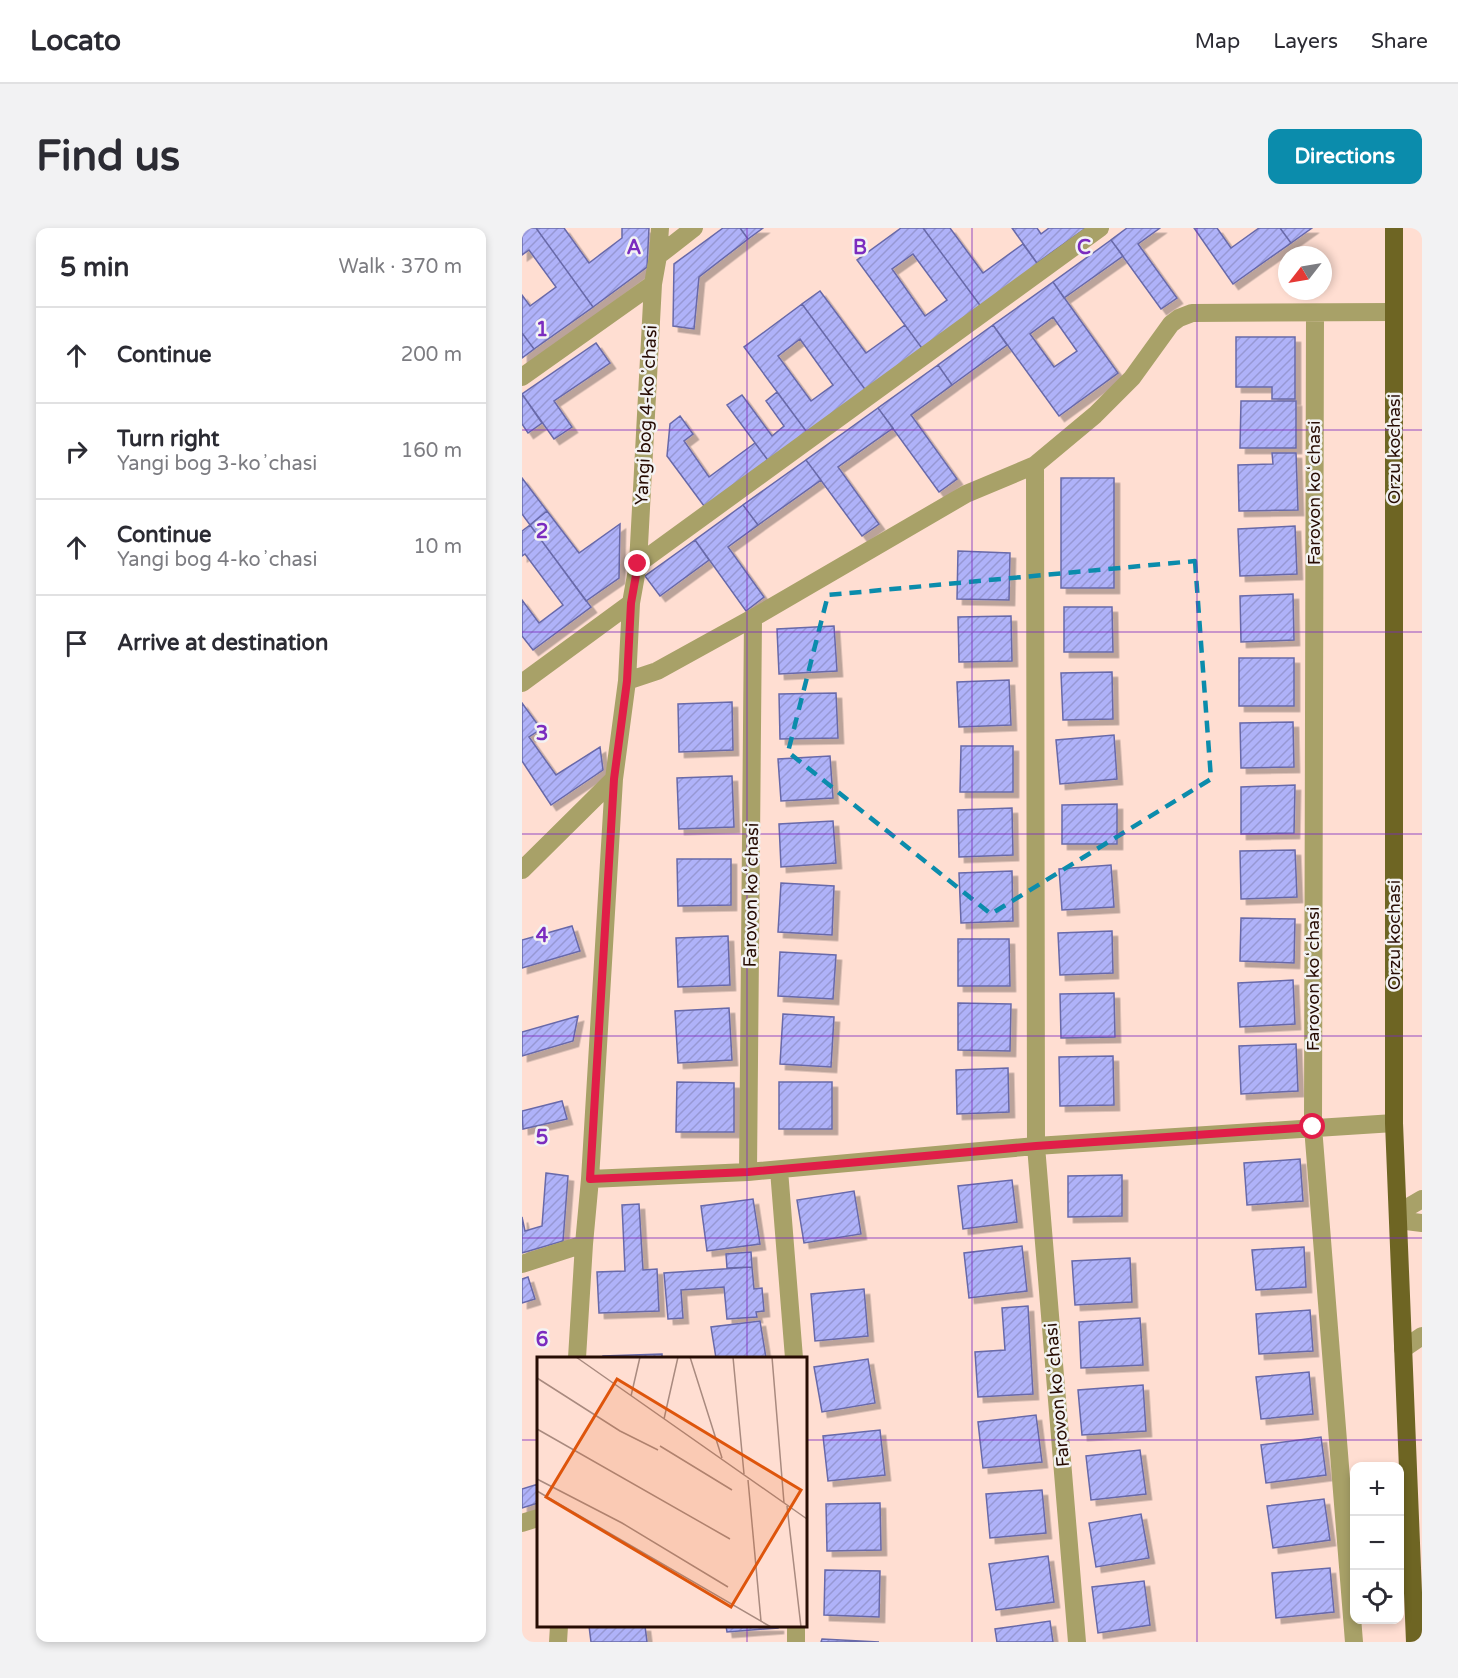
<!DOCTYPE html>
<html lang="en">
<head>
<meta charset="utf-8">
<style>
	:root { --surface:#fff; --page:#f2f2f3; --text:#2b2b33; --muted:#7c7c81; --line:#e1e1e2; --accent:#0b8cac }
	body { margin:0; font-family:"Varela Round",sans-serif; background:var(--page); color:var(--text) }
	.controls { position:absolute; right:18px; bottom:18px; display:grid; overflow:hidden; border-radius:12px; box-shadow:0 3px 9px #0003 }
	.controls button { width:54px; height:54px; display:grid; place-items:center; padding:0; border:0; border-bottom:2px solid var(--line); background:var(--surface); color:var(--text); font:30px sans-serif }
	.compass { position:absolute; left:756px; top:18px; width:54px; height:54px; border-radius:50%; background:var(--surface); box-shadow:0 3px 9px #0003; rotate:239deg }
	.stop { position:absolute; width:18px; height:18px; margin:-14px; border:4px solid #e11d48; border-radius:50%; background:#fff }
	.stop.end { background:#e11d48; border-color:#fff; box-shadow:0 2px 6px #0008 }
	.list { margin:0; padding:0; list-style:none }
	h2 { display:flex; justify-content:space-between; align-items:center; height:78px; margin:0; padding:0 24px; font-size:26px }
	h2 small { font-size:20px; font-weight:400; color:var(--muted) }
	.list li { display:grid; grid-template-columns:39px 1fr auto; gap:18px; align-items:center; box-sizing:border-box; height:96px; padding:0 24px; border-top:2px solid var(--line) }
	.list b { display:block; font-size:22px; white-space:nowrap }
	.list p { margin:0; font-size:20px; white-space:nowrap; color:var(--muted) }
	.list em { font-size:20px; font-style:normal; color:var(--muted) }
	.icon { flex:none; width:33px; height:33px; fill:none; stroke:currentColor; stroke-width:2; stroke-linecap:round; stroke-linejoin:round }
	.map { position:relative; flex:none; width:900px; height:1414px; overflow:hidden; border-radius:12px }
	header { display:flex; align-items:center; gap:36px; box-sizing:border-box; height:84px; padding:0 30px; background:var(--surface); border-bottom:2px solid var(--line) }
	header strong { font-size:28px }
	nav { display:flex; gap:33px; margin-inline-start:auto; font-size:21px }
	.intro { display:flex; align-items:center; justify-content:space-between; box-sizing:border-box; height:144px; padding:0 36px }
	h1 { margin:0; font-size:42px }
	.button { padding:15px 27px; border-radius:12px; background:var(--accent); color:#fff; font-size:21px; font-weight:700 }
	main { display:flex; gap:36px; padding:0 36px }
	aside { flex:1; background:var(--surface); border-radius:12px; box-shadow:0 3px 9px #0003 }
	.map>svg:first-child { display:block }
	.building { fill:url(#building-hatch); stroke:#6869a9; stroke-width:1.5; fill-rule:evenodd; filter:url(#shadow) }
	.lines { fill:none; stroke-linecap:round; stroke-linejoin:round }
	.minor { stroke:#a8a168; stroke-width:18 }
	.major { stroke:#6e6523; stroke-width:18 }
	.route { stroke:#e11d48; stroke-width:8 }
	.marked { fill:none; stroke:#0b8cac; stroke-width:4.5; stroke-dasharray:12 8; stroke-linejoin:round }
	.grid { fill:none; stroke:#7b2cbf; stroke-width:1.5; stroke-opacity:0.55 }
	.labels { text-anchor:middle; stroke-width:5; stroke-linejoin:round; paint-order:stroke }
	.street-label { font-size:18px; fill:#270c03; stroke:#f3f3f3 }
	.inset-road { fill:none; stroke:#a98a7f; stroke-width:1.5 }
	.view { fill:#de550c; fill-opacity:0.15; stroke:#de550c; stroke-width:3 }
	.inset-edge { fill:none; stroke:#270c03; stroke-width:3 }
	.grid-label { font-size:20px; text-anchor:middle; font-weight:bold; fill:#7b2cbf; stroke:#f3f3f3; stroke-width:5; stroke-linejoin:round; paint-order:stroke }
</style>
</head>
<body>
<header>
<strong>Locato</strong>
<nav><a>Map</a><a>Layers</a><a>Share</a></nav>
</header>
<div class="intro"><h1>Find us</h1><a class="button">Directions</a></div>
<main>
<aside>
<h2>5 min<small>Walk · 370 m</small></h2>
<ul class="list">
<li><svg class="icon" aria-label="ahead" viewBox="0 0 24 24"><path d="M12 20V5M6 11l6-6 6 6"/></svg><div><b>Continue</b></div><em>200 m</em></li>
<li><svg class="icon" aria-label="right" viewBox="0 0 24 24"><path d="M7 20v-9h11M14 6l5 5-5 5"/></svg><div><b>Turn right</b><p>Yangi bog 3-koʼchasi</p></div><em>160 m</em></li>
<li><svg class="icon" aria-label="ahead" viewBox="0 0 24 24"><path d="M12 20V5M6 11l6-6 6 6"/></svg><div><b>Continue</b><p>Yangi bog 4-koʼchasi</p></div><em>10 m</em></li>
<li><svg class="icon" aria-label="arrive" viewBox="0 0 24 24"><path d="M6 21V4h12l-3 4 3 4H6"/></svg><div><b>Arrive at destination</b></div></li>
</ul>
</aside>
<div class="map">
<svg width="900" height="1414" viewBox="0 0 900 1414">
	<defs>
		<pattern id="building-hatch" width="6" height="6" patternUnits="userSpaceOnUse" patternTransform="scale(1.5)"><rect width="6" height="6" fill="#afb2f9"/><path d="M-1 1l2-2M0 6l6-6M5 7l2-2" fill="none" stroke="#9798d4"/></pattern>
		<filter id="shadow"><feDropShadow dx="5.5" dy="5.5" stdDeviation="0" flood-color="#0004"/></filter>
	</defs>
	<rect width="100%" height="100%" fill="#ffded2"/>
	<!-- building -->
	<path class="building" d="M0,0H14L71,79L12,121L0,105V67L8,78L34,59L7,22L0,27Z
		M14,0H42L67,35L100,10V0H127L125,39L71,79Z
		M201,0H218L226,11L177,49L172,101L151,98L152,36Z
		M218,0H241L226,11Z
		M379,0H401L460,80L402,123L335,32ZM391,26L425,72L403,88L370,41Z
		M401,0H428L461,45L501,16L517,38L460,80Z
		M490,0H515L519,6L527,0H564L515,35Z
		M605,0H638L616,16L655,70L639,81L589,12Z
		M672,0H695L709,20L737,0H758L769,15L711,56Z
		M758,0H790L769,15Z
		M589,12L601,28L542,70L531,54Z
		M531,54L596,145L537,188L471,97ZM531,89L555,123L532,139L508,106Z
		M298,63L344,125L383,97L402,123L345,164L280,76Z
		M280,76L345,164L287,207L222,119ZM278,111L311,157L289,173L256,128Z
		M471,97L485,117L430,157L416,137Z
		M0,105L12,121L0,130Z
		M714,109H773V171H750V159H714Z
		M74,115L88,135L32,173L50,199L32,211L0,166Z
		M416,137L430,157L389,187L435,251L417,264L356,180Z
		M255,164L287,207L248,235L205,177L220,167L250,208L262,198L244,173Z
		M0,166L20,195L6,205L0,196Z
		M719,173H774V220H718Z
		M356,180L371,200L316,239L357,296L340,308L284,232Z
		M158,188L171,206L162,213L187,249L233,215L248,235L185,282L145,228L148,196Z
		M750,225H774L776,282L717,283L716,237L751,236Z
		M284,232L299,252L236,297L221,277Z
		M0,250L25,283L8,297L0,286Z
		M539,250H592V360H539Z
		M221,277L236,297L206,319L242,369L224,383L173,312Z
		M25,283L57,325L98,296L97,350L64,373L8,297Z
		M8,297L69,379L11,422L0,408V372L17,395L41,377L3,326L0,328V303Z
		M773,298L775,346L718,348L716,301Z
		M173,312L187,332L138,368L123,348Z
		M436,323L488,325L487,372L435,371Z
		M771,366L772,412L719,414L718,368Z
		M542,379H590L591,424H542Z
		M489,388L490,433L437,434L436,389Z
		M312,398L315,443L257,446L255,401Z
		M717,430H772V478H717Z
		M590,444L591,491L541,492L539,445Z
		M487,452L489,497L437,499L435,454Z
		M314,465L316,510L258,511L257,466Z
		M210,474L211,522L157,524L156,476Z
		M0,475L19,501L7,509L34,547L78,519L81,542L29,577L0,533Z
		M771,494L772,539L719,540L718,495Z
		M592,507L595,551L538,556L534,512Z
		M439,518H491V564H438Z
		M308,528L311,570L259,573L256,531Z
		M210,548L212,599L157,601L155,550Z
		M773,557L772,605L719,606V559Z
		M595,576V616H540V577Z
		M490,580L491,627L437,629L436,582Z
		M311,593L314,635L259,639L257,596Z
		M773,622L775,669L719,671L718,623Z
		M155,631H209V677L156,678Z
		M589,637L592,679L540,682L537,641Z
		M490,643L491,693L439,695L437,645Z
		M259,655L312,658L310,707L256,704Z
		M719,690L773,691L772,735L718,733Z
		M50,698L58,723L0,740V712Z
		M590,703L591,745L538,747L536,705Z
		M206,708L208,757L156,759L154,710Z
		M436,711H487L488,758H436Z
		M258,724L314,727L311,771L256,768Z
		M771,752L773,796L718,799L716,755Z
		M592,765L593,809L539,810L538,766Z
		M436,775L489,776L488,823L436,822Z
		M207,780L210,832L156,835L153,783Z
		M261,786L312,789L309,839L258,836Z
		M56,788L51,813L0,828V804Z
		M774,816L776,863L719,866L717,818Z
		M591,828L592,877L538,878L537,829Z
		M486,840L487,884L435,886L434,842Z
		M155,854L212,855V904H154Z
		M257,854H310V901H257Z
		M40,873L45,891L1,901L0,883Z
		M778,931L781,973L725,977L722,935Z
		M24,945L46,948L41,1013L0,1025V989L3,1003L20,998Z
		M600,947V988L546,989V948Z
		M490,952L495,994L441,1001L436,958Z
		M332,963L339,1006L282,1015L275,972Z
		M231,971L238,1016L185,1023L179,978Z
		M117,976L121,1042L135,1041L137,1083L77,1085L75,1044L103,1043L100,977Z
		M500,1018L505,1063L447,1070L442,1025Z
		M782,1019L784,1059L734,1062L730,1022Z
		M229,1024L230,1039L205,1040L204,1026Z
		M608,1030L610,1074L553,1077L550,1033Z
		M230,1039L232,1061L240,1060L242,1083L234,1084L235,1089L205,1091L202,1059L159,1062L161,1090L146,1091L142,1045Z
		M6,1049L13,1071L0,1075V1051Z
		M342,1061L346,1108L293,1113L289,1066Z
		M506,1078L511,1166L456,1169L453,1124L483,1122L480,1080Z
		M788,1082L791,1123L737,1126L734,1086Z
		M618,1090L621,1137L559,1140L557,1094Z
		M238,1093L244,1130H194L189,1099Z
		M140,1126V1130H81V1128Z
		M346,1131L353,1175L300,1184L292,1139Z
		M787,1144L791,1186L739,1191L734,1149Z
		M621,1157L624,1203L560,1207L556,1162Z
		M514,1187L520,1234L461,1240L456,1194Z
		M358,1202L363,1247L306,1253L301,1208Z
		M799,1209L804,1247L744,1255L739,1217Z
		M618,1222L624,1266L569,1272L564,1228Z
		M16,1256V1275L0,1280V1261Z
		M520,1262L524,1305L468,1310L464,1266Z
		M802,1271L808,1312L751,1320L745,1278Z
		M358,1275L359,1322L305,1323L304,1276Z
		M619,1286L627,1330L574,1339L567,1295Z
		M526,1328L532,1374L474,1382L467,1336Z
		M808,1340L812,1384L754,1390L750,1345Z
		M303,1342L358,1343L357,1389L302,1387Z
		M622,1353L628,1397L576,1405L570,1359Z
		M528,1393L531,1414H475L473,1401Z
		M67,1398H123L125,1414H69Z
		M204,1398H256V1400L205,1404Z
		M300,1411L357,1414H299Z"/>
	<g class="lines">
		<!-- minor -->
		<path class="minor" d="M136,28L172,0
			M793,86L791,899L832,1414
			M0,149L131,56
			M513,237L514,918L555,1414
			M116,336L578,0
			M105,453L135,443L231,390L444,266L513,237L573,187L610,150L649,96L657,90L670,85L872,84
			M0,455L109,375
			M0,642L92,551
			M257,942L272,1130
			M226,944L231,390
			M68,951L226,944L514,918L872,895
			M876,985L900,971
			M876,992L900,995
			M0,1036L62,1016
			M881,1121L900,1108
			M55,1130L62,1016L68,951L92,551L105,453L109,375L116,336L131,56L136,28L138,0
			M0,1295L16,1290
			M36,1414L37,1398
			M274,1414V1398"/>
		<!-- major -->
		<path class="major" d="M872,0V895L893,1414"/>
	</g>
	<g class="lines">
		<!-- route -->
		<path class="route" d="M116,336L109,375L105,453L92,551L68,951L226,944L514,918L791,899"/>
	</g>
	<!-- marked area -->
	<path class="marked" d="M673,333L689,551L469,686L266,524L306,367Z"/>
	<!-- grid -->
	<path class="grid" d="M225,0V1130M450,0V1414M675,0V1414M0,202H900M0,404H900M0,606H900M0,808H900M0,1010H900M0,1212H16M284,1212H900M225,1398V1414"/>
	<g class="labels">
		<!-- street labels -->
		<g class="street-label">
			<text transform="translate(124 187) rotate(-87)" y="6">Yangi bog 4-koʼchasi</text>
			<text transform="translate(872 221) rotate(-90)" y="6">Orzu kochasi</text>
			<text transform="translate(792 265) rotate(-90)" y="6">Farovon koʻchasi</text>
			<text transform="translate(229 667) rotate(-89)" y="6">Farovon koʻchasi</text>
			<text transform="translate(872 707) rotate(-90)" y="6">Orzu kochasi</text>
			<text transform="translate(791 751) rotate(-90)" y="6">Farovon koʻchasi</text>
			<text transform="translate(535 1167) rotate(-95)" y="6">Farovon koʻchasi</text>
		</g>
	</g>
	<!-- overview -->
	<g transform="translate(15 1129)">
		<rect width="270" height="270" fill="#ffded2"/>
		<path class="inset-road" d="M39,0L270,162M153,0L185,101M196,0L207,117M235,0L247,146M0,21L83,74L121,93M94,39L103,0M127,62L141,0M0,72L193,182M123,89L195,133M0,122L85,166L191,230M211,123L224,264M0,134L234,270M250,149L264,270"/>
		<path class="view" d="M80,22L264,133L194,250L9,140Z"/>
		<rect width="270" height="270" class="inset-edge"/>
	</g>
	<g class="grid-label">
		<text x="112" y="26">A</text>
		<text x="338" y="26">B</text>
		<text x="562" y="26">C</text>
		<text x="20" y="108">1</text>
		<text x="20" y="310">2</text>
		<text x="20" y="512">3</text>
		<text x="20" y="714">4</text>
		<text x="20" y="916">5</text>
		<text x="20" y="1118">6</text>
	</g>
</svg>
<div class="controls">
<button>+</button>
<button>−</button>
<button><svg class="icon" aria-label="locate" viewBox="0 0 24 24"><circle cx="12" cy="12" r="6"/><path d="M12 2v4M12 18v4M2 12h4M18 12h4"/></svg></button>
</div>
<svg class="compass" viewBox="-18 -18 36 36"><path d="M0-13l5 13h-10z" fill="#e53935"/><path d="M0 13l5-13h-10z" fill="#7c7c81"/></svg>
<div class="stop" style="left:791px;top:899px"></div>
<div class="stop end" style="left:116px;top:336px"></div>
</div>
</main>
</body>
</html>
